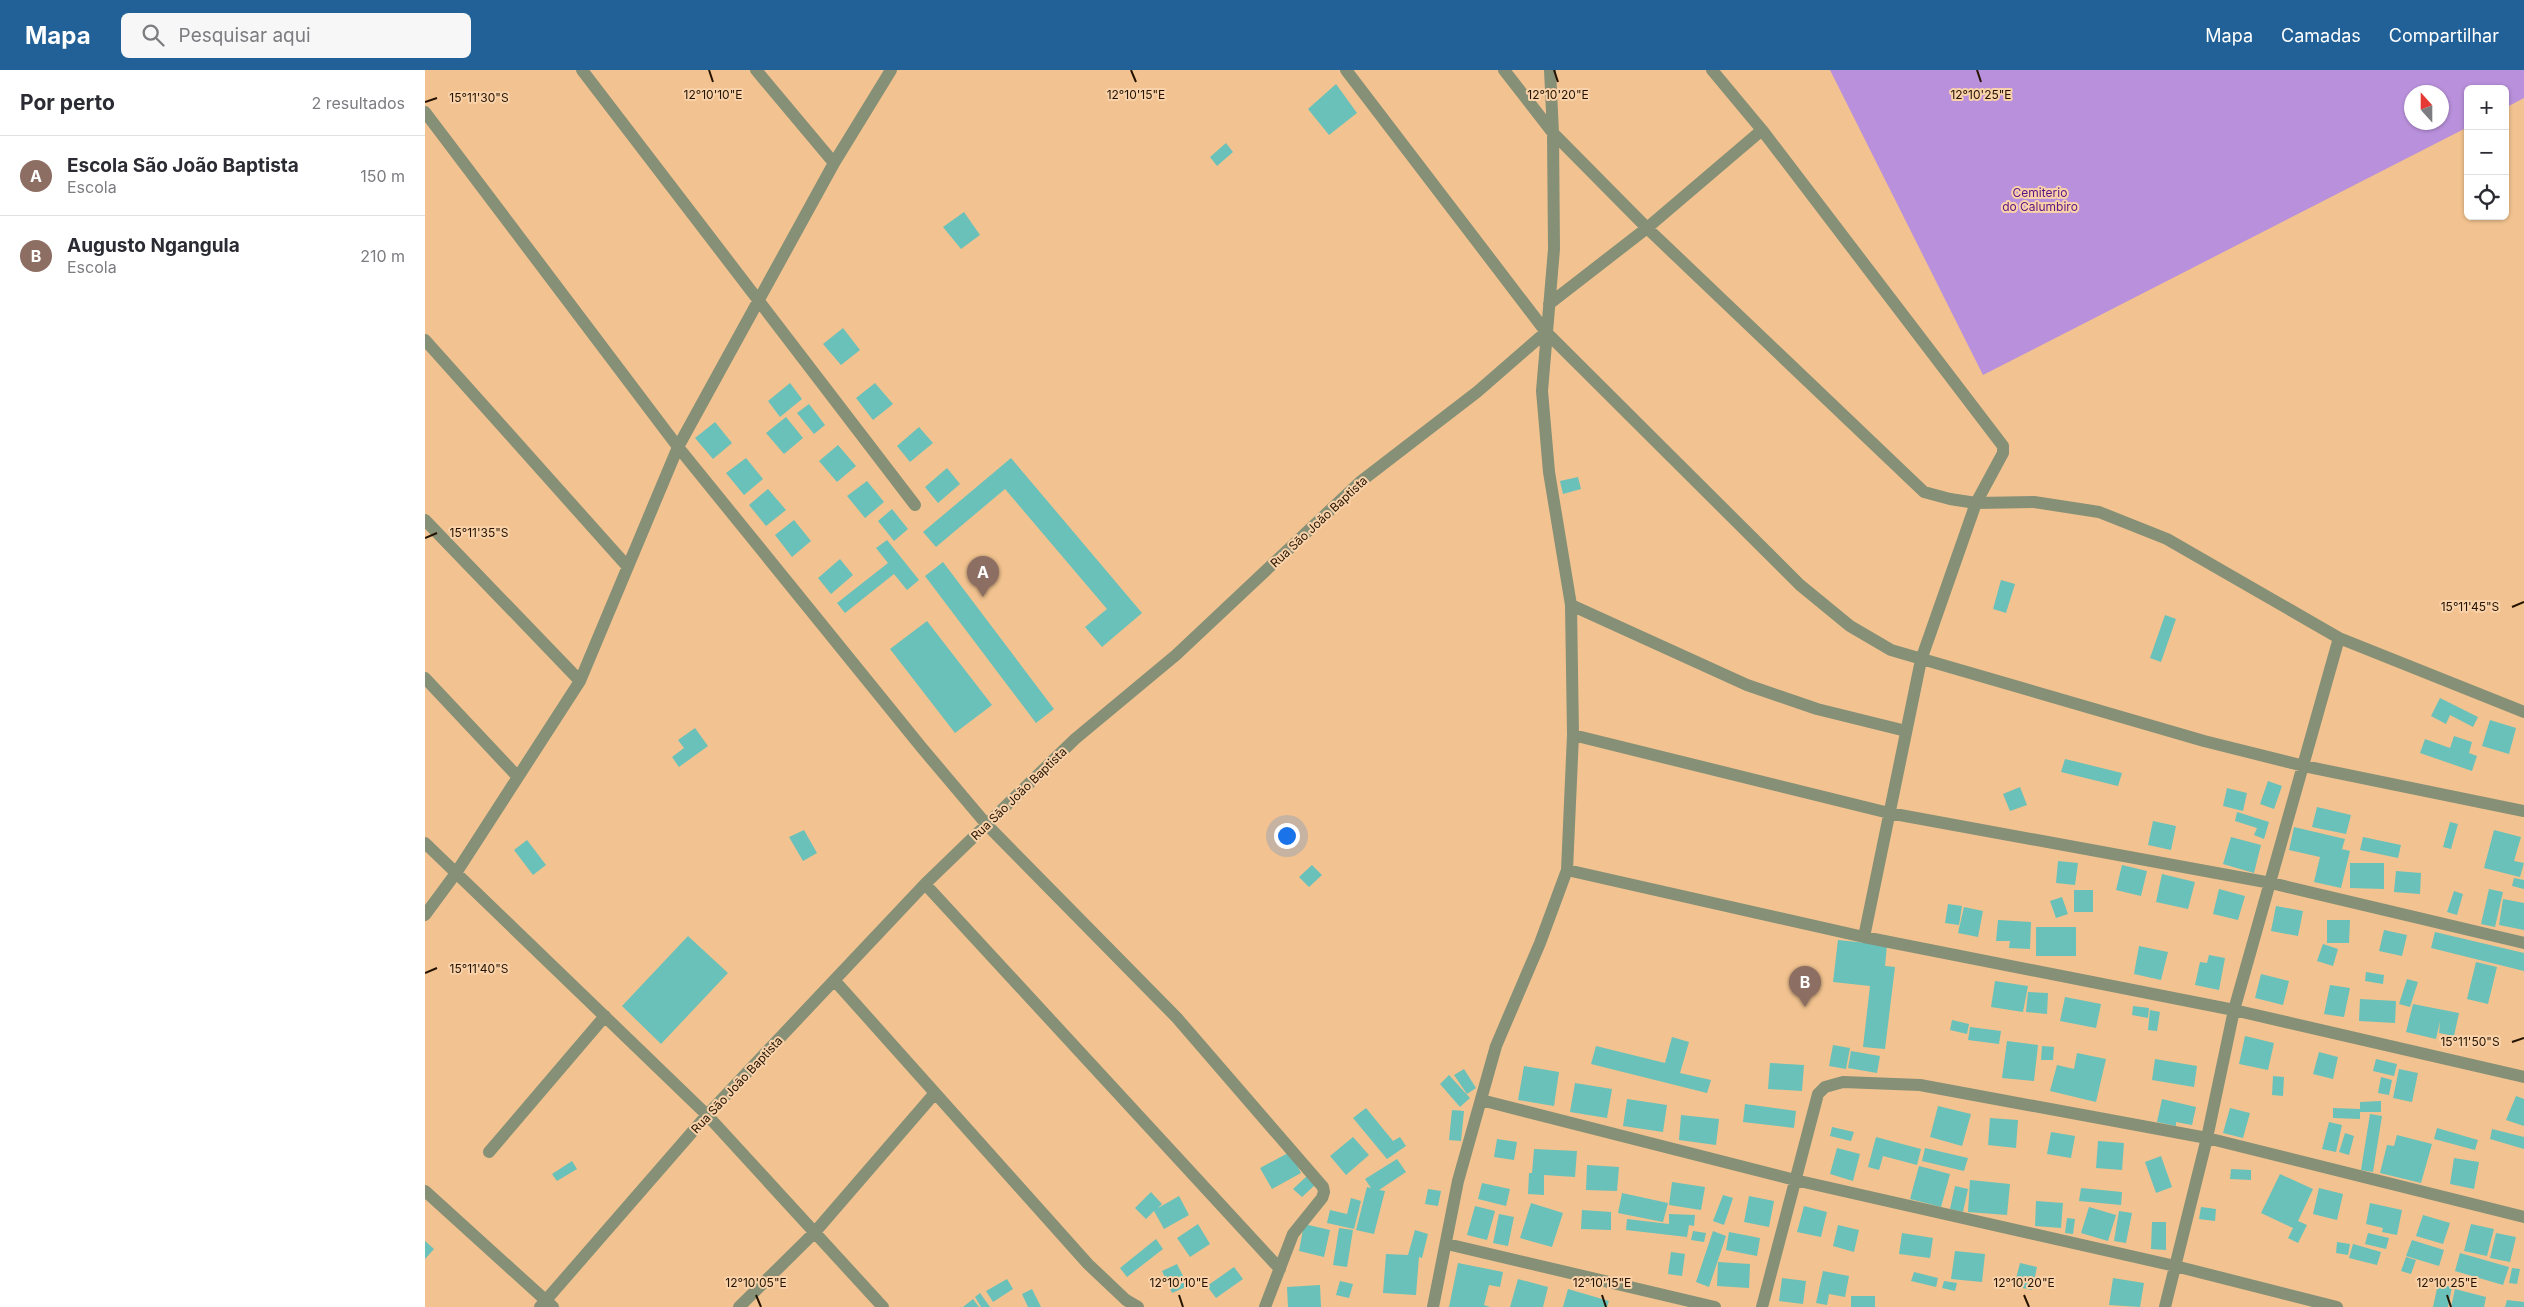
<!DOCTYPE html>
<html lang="pt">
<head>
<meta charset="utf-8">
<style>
	:root { --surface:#fff; --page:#f7f7f7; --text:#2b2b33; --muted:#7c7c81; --line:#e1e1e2; --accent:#216197 }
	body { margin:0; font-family:Inter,sans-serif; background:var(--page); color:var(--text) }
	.controls { position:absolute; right:15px; top:15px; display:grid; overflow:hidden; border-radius:8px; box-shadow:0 1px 4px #0004 }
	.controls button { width:45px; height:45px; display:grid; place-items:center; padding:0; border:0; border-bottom:1px solid var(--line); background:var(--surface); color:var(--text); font:25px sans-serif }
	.compass { position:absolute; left:1979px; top:15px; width:45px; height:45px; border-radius:50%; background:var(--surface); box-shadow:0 1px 4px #0004; rotate:339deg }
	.you { position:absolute; left:861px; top:765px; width:18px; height:18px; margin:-12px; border:4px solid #fff; border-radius:50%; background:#1a73e8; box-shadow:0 0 0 8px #1a73e833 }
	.badge { display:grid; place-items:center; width:32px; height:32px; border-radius:50%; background:var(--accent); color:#fff; font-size:16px; font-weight:700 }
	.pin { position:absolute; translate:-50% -41px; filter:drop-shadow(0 1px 2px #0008) }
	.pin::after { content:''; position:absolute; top:26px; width:18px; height:15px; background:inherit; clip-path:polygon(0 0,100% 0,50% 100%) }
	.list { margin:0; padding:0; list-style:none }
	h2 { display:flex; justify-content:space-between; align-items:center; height:65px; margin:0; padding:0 20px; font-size:21px }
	h2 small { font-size:16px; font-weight:400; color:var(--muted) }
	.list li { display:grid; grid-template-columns:32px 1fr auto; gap:15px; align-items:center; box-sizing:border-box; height:80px; padding:0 20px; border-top:1px solid var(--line) }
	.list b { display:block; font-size:19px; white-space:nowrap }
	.list p { margin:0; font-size:16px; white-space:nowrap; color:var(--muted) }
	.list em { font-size:16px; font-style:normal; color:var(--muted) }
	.icon { flex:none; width:28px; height:28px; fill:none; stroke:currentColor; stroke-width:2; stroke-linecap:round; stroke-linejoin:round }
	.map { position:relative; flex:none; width:2099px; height:1237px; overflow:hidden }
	header { display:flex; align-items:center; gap:30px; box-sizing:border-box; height:70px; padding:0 25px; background:var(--accent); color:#fff }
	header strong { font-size:24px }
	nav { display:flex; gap:28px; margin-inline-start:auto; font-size:18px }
	.search { width:350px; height:45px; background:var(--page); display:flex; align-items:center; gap:12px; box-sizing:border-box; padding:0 18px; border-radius:8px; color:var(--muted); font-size:19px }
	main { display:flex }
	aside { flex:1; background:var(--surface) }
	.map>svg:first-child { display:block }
	.green { fill:#b890db; fill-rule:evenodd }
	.building { fill:#69c1b9 }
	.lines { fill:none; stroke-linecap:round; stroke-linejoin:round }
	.street { stroke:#859077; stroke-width:12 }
	.ticks { fill:none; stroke:#241301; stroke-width:2 }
	.labels { text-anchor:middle; stroke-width:4; stroke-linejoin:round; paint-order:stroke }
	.park-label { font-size:12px; fill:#5b1385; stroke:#f9d2aa }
	.street-label { font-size:12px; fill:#241301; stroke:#f9d2aa }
	.ticks-label { font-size:12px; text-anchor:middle; fill:#241301; stroke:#f9d2aa; stroke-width:4; stroke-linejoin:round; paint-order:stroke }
</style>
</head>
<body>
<header>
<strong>Mapa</strong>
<div class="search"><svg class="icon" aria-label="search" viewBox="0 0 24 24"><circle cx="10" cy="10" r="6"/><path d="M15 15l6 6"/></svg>Pesquisar aqui</div>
<nav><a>Mapa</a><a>Camadas</a><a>Compartilhar</a></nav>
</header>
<main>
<aside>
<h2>Por perto<small>2 resultados</small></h2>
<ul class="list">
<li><span class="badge" style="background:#8d6e63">A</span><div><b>Escola São João Baptista</b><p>Escola</p></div><em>150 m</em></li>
<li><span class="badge" style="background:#8d6e63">B</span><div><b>Augusto Ngangula</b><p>Escola</p></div><em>210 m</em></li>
</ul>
</aside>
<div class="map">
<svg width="2099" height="1237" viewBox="0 0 2099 1237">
	<rect width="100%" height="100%" fill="#f2c390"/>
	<!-- green -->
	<path class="green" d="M1405,0H2099V28L2080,38V19H2043V57L1558,305ZM1986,22H2016V52H1986Z"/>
	<!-- building -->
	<path class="building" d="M911,14L932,43L904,65L883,39Z
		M801,73L808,82L792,96L785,87Z
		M539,142L555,165L536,179L518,157Z
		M418,258L435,280L416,295L398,274Z
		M365,313L377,329L355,347L343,331Z
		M450,313L468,334L448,350L431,328Z
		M384,334L400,355L389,364L372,343Z
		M361,347L378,368L359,384L341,363Z
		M290,352L307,373L288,389L270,368Z
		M494,357L508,373L485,392L472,376Z
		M413,375L431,396L412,412L394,391Z
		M321,388L338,409L319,425L301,403Z
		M586,388L717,543L677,577L660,557L682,539L580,419L511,477L498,462Z
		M522,398L535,414L513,433L500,417Z
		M1153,407L1156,419L1138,424L1135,411Z
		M442,411L459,432L440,448L422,426Z
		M343,419L361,440L341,456L324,435Z
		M467,439L483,459L469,471L453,451Z
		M369,450L386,471L367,487L350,465Z
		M462,470L494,510L482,520L469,504L420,543L412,533L463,493L451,478Z
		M415,489L428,505L406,524L393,508Z
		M518,492L629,639L611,653L500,506Z
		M1576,510L1590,514L1581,543L1568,539Z
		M1740,545L1751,549L1736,592L1725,588Z
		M502,551L567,635L530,663L465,579Z
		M2015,628L2053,647L2048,657L2025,645L2021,654L2006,646Z
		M2065,650L2091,658L2084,684L2057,676Z
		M270,658L283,676L254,697L247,687L259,678L253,670Z
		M2029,666L2047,672L2044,683L2052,686L2047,701L1995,683L2000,669L2025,678Z
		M1640,689L1697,703L1693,716L1636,702Z
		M1843,711L1857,716L1849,739L1835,734Z
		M1595,717L1602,735L1585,741L1578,724Z
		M1802,718L1822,723L1818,741L1798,736Z
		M1892,737L1926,745L1921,764L1887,757Z
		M1812,742L1844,752L1839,769L1829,765L1832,758L1810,751Z
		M1728,751L1751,756L1746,780L1723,775Z
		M2025,752L2033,754L2026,779L2018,777Z
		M1869,757L1920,769L1917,779L1925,781L1916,818L1889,812L1895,787L1864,780Z
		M379,760L392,783L378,791L364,767Z
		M2069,760L2096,767L2089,791L2099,793L2095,807L2059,798Z
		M1806,767L1836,775L1829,803L1798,794Z
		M1938,767L1976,775L1973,788L1935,780Z
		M102,770L121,795L108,805L89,780Z
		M1633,791L1653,793L1650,815L1631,813Z
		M1925,793H1959V819L1925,818Z
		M887,795L897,805L884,817L874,807Z
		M1697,795L1722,801L1716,826L1691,820Z
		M1971,801L1996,803L1995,824L1969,822Z
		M1737,804L1770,812L1763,839L1731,832Z
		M2089,808L2099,810V819L2087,816Z
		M1794,819L1820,826L1813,850L1788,844Z
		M2064,819L2078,822L2070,857L2056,854Z
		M1649,820H1668V842H1649Z
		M2029,821L2038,824L2032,845L2022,842Z
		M1637,827L1643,844L1631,848L1625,831Z
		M2078,829L2099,833V860L2074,855Z
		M1523,834L1537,836L1534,855L1520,853Z
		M1851,836L1878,841L1873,866L1846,861Z
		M1539,837L1558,841L1553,867L1533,863Z
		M1573,850L1606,852L1605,879L1584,878L1585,871H1571Z
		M1902,850H1925L1924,873H1902Z
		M1611,857H1651V886H1611Z
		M1959,860L1982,865L1977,886L1954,881Z
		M2010,862L2099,883V901L2006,878Z
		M263,866L303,903L236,974L197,936Z
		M1413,870L1462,875L1460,896L1470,897L1460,979L1438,977L1445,916L1408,912Z
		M1898,874L1913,879L1908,896L1892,891Z
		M1714,876L1743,882L1736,910L1709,904Z
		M1784,885L1800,888L1794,920L1770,915L1775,892L1782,893Z
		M2051,892L2072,897L2063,934L2042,929Z
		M1941,902L1959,905L1958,914L1940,911Z
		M1836,904L1864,911L1858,935L1830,928Z
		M1982,909L1993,912L1985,937L1974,934Z
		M1570,911L1603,916L1598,942L1566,937Z
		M1905,915L1925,918L1919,947L1899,944Z
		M1603,922L1623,923L1622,944L1601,942Z
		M1640,927L1676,934L1671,958L1635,951Z
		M1935,929L1971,931L1970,953L1934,951Z
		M1988,934L2034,943L2029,966L2014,963L2015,951L2011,969L1981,962Z
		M1708,936L1724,938L1723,948L1707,945Z
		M1725,940L1735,942L1732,961L1723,960Z
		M1527,950L1544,954L1542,964L1525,960Z
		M1545,957L1576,961L1574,974L1543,970Z
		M1820,966L1849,973L1843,1000L1814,994Z
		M1247,967L1264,972L1255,1003L1286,1010L1282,1023L1166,994L1171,976L1240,993Z
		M1582,971L1613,975L1609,1011L1577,1008Z
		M1408,975L1425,978L1421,999L1404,996Z
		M1617,976L1629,977L1628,990H1616Z
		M1426,981L1455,986L1452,1003L1423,998Z
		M1894,982L1913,987L1908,1009L1888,1004Z
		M1652,983L1681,989L1671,1032L1625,1021L1632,995L1649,999Z
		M1730,989L1772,996L1769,1017L1727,1010Z
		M1951,989L1972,994L1969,1006L1948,1001Z
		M1345,993L1379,995L1377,1021L1343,1019Z
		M1099,996L1134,1002L1129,1036L1093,1030Z
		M1039,999L1051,1018L1042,1024L1029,1005Z
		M1974,999L1993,1003L1987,1032L1968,1028Z
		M1024,1005L1045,1028L1035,1037L1015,1014Z
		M1848,1006L1859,1007L1858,1026L1847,1025Z
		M1956,1007L1967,1010L1964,1025L1953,1023Z
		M1150,1013L1187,1019L1182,1048L1145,1042Z
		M2091,1026L2099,1029V1056L2081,1050Z
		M1202,1029L1242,1035L1238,1062L1198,1056Z
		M1737,1029L1771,1037L1767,1055L1751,1052V1056L1732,1052Z
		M1956,1031V1042H1935V1049L1908,1048V1038L1935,1039V1032Z
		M1320,1034L1371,1041L1369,1058L1318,1052Z
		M1513,1036L1546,1044L1537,1076L1505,1067Z
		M941,1038L968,1071L975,1067L981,1076L962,1089L928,1048Z
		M1805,1038L1825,1043L1818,1068L1798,1063Z
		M1027,1040L1039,1041L1036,1071L1024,1070Z
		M1945,1044L1957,1046L1948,1102L1936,1100Z
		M1256,1045L1294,1049L1291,1075L1254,1070Z
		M1565,1048L1593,1050L1591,1078L1563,1075Z
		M1904,1052L1917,1055L1911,1082L1897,1079Z
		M1407,1057L1429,1062L1426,1071L1405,1066Z
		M2012,1058L2053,1070L2050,1080L2009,1069Z
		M2067,1059L2099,1067V1079L2065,1069Z
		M1626,1062L1650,1066L1646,1088L1622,1084Z
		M1920,1063L1929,1066L1924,1085L1914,1082Z
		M1972,1065L2007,1074L1996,1113L1955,1103L1962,1075L1969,1076Z
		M928,1067L944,1085L921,1105L905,1086Z
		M1451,1067L1496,1079L1492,1095L1458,1086L1454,1100L1443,1097Z
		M1072,1069L1092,1072L1089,1090L1069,1087Z
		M1673,1071L1699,1073L1697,1100L1671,1098Z
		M1412,1078L1435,1084L1428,1111L1405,1104Z
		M1500,1078L1543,1088L1539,1101L1497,1091Z
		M1109,1079L1152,1081L1150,1107L1119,1105V1125L1103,1124L1104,1103H1107Z
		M865,1082L876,1103L847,1119L835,1098Z
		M1736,1086L1747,1117L1731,1123L1720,1092Z
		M2029,1088L2054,1092L2049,1119L2025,1114Z
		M972,1089L981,1102L954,1120L960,1121L949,1164L931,1160L942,1117L946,1118L940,1109Z
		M147,1091L152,1099L132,1111L127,1104Z
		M1162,1095L1194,1097L1192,1121L1161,1120Z
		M1494,1096L1525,1104L1516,1137L1485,1129Z
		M1806,1099L1826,1100V1110L1805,1109Z
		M1855,1104L1888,1119L1873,1151L1882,1155L1873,1173L1863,1168L1868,1158L1836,1143Z
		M882,1106L890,1115L877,1127L868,1119Z
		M1545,1110L1585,1114L1582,1145L1543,1142Z
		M1247,1112L1280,1117L1276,1140L1244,1135Z
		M1057,1113L1085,1119L1081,1136L1053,1129Z
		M1530,1116L1543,1119L1538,1142L1525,1139Z
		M1656,1118L1697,1122L1696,1135L1654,1131Z
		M1894,1118L1918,1124L1912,1150L1888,1144Z
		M1003,1119L1016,1121L1013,1136L1000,1134Z
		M726,1122L737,1134L733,1138L754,1126L764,1145L739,1159L729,1141L721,1149L710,1138Z
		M1197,1123L1243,1133L1238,1152L1193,1143Z
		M1298,1125L1308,1128L1299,1155L1288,1151Z
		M1324,1126L1349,1131L1344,1157L1319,1152Z
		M926,1128L936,1131L929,1159L902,1153L905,1140L922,1144Z
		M1611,1131L1638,1133L1636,1158L1610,1156Z
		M1106,1133L1138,1143L1127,1177L1095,1168Z
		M1945,1133L1977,1140L1972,1165L1957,1162L1958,1158L1941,1154Z
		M1050,1136L1070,1141L1062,1170L1042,1165Z
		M1379,1136L1402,1142L1396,1167L1372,1162Z
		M1664,1137L1691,1145L1683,1171L1656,1163Z
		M1776,1137L1791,1139L1790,1151L1774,1149Z
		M1157,1140L1186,1142V1160L1156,1159Z
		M1694,1141L1707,1143L1701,1173L1689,1171Z
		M1074,1144L1089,1147L1083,1176L1068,1173Z
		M1244,1144L1270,1145L1269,1156L1264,1155L1262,1167L1201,1160L1202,1149L1244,1154Z
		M1998,1145L2025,1153L2018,1174L1991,1166Z
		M1642,1148L1650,1149L1648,1164L1640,1163Z
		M1727,1152H1741V1180L1726,1179Z
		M773,1154L785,1174L765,1187L752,1168Z
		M879,1154L905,1160L899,1187L874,1181Z
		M2046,1154L2069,1159L2062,1186L2039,1181Z
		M1413,1155L1434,1160L1429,1182L1408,1176Z
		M914,1158L928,1160L922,1197L908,1195Z
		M990,1160L1003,1164L997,1188L994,1187L991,1225L958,1223L961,1184L983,1185Z
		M1268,1161L1281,1163L1279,1172L1266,1170Z
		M1288,1161L1301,1166L1284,1217L1271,1212Z
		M1304,1162L1335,1168L1332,1186L1301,1180Z
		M1477,1163L1508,1168L1505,1188L1474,1184Z
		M1943,1163L1964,1168L1961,1179L1940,1174Z
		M2071,1163L2091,1167L2085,1192L2065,1188Z
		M731,1169L738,1179L702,1207L695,1198Z
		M1987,1170L2019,1180L2014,1196L1981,1186Z
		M0,1171L9,1179L0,1189Z
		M1912,1172L1925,1174L1923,1185L1911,1183Z
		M1928,1174L1956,1182L1952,1195L1924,1188Z
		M1530,1181L1560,1184L1557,1212L1526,1209Z
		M1246,1182L1260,1184L1257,1206L1243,1204Z
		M2035,1183L2084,1197L2078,1215L2030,1201Z
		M1981,1187L1991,1190L1986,1204L1976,1201Z
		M1293,1192L1325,1194L1324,1218L1292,1216Z
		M1033,1193L1078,1202L1075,1217L1064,1215L1059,1235L1065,1237H1024Z
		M1595,1193L1612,1197L1607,1220L1589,1216Z
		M752,1194L763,1216L747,1223L737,1201Z
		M809,1197L818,1209L791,1228L782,1216Z
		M2087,1198L2095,1199L2092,1214L2084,1213Z
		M1398,1201L1424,1206L1420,1227L1404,1224L1402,1235L1391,1233Z
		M1489,1202L1513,1208L1511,1217L1486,1211Z
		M1357,1208L1381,1211L1378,1234L1354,1231Z
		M1688,1208L1719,1213L1715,1237L1684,1235Z
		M582,1209L588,1219L568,1232L561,1221Z
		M1093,1209L1123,1217L1118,1237H1085Z
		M915,1211L928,1214L924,1228L911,1225Z
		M1519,1211L1532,1213L1530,1221L1517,1218Z
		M2013,1214L2027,1217L2023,1237H2008Z
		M895,1215L896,1237H863L862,1217Z
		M607,1219L616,1237H603L597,1224Z
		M1143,1219L1184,1231L1182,1237H1138Z
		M2030,1219L2061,1227L2059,1237H2026Z
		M555,1223L565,1237H556L550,1227Z
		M1426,1226H1450V1237H1426Z
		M548,1229L554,1237H538Z
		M2082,1230L2099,1232V1237H2080Z"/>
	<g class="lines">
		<!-- street -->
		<path class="street" d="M157,0L490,435
			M331,0L409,93
			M921,0L1121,262L1375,515L1425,556L1466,580L1779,671L1879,696L2099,741
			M1079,0L1128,63L1222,158L1499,422L1525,429L1551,433L1609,432L1674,442L1742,469L1914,568L2099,642
			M1287,0L1337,60L1578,376V383L1551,433L1496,590L1439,867
			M0,42L253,377L497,678L562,755L752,948L898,1117L899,1122L897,1128L868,1164L840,1237
			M1124,234L1222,158L1337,60
			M0,270L202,496
			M0,450L155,611
			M1146,535L1322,615L1392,639L1481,661
			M0,608L92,706
			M1148,665L1464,743L1846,813L2099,873
			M0,773L282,1045L458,1237
			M1142,800L1439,867L1809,940L2099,1007
			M500,814L855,1199
			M0,845L31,803L155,611L253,377L409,93L466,0
			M410,911L663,1194L701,1230L713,1237
			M1056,1030L1370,1110L1750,1196L1912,1237
			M64,1082L180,946
			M0,1121L128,1237
			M1022,1174L1290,1237
			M115,1237L282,1045L500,814L650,669L751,585L935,412L1052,322L1121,262
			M314,1237L390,1162L510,1023
			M1008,1237L1033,1111L1071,976L1115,873L1142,800L1148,665L1146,535L1124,402L1117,321L1129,179L1128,63L1125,0
			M1337,1237L1393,1024L1400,1017L1418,1012L1495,1015L1782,1068L2099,1147
			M1740,1237L1782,1068L1809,940L1914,568"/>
	</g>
	<!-- ticks -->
	<path class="ticks" d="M284,0L288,12M706,0L711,12M1129,0L1133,12M1552,0L1556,12M0,32L12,28M0,468L12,463M2087,537L2099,532M0,903L12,898M2087,972L2099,968M331,1225L336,1237M754,1225L758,1237M1177,1225L1181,1237M1599,1225L1604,1237M2022,1225L2026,1237"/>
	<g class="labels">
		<!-- park labels -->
		<g class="park-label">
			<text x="1615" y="127">Cemiterio<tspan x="1615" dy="14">do Calumbiro</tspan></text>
		</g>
		<!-- street labels -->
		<g class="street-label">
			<text transform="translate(894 452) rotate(-43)" y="4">Rua São João Baptista</text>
			<text transform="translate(594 724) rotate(-44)" y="4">Rua São João Baptista</text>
			<text transform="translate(312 1015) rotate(-47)" y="4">Rua São João Baptista</text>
		</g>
	</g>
	<g class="ticks-label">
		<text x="288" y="29">12°10'10"E</text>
		<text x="711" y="29">12°10'15"E</text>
		<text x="1133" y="29">12°10'20"E</text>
		<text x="1556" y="29">12°10'25"E</text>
		<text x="54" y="32">15°11'30"S</text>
		<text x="54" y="467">15°11'35"S</text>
		<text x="2045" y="541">15°11'45"S</text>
		<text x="54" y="903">15°11'40"S</text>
		<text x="2045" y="976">15°11'50"S</text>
		<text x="331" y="1217">12°10'05"E</text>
		<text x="754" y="1217">12°10'10"E</text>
		<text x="1177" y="1217">12°10'15"E</text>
		<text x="1599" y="1217">12°10'20"E</text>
		<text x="2022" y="1217">12°10'25"E</text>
	</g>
</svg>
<div class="controls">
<button>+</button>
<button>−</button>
<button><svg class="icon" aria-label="locate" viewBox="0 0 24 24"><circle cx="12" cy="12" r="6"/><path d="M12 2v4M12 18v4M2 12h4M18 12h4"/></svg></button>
</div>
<svg class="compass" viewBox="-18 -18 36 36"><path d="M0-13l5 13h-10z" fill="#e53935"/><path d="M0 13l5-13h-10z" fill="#7c7c81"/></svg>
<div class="you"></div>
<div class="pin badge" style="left:558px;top:527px;background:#8d6e63">A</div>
<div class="pin badge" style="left:1380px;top:937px;background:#8d6e63">B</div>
</div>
</main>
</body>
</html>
